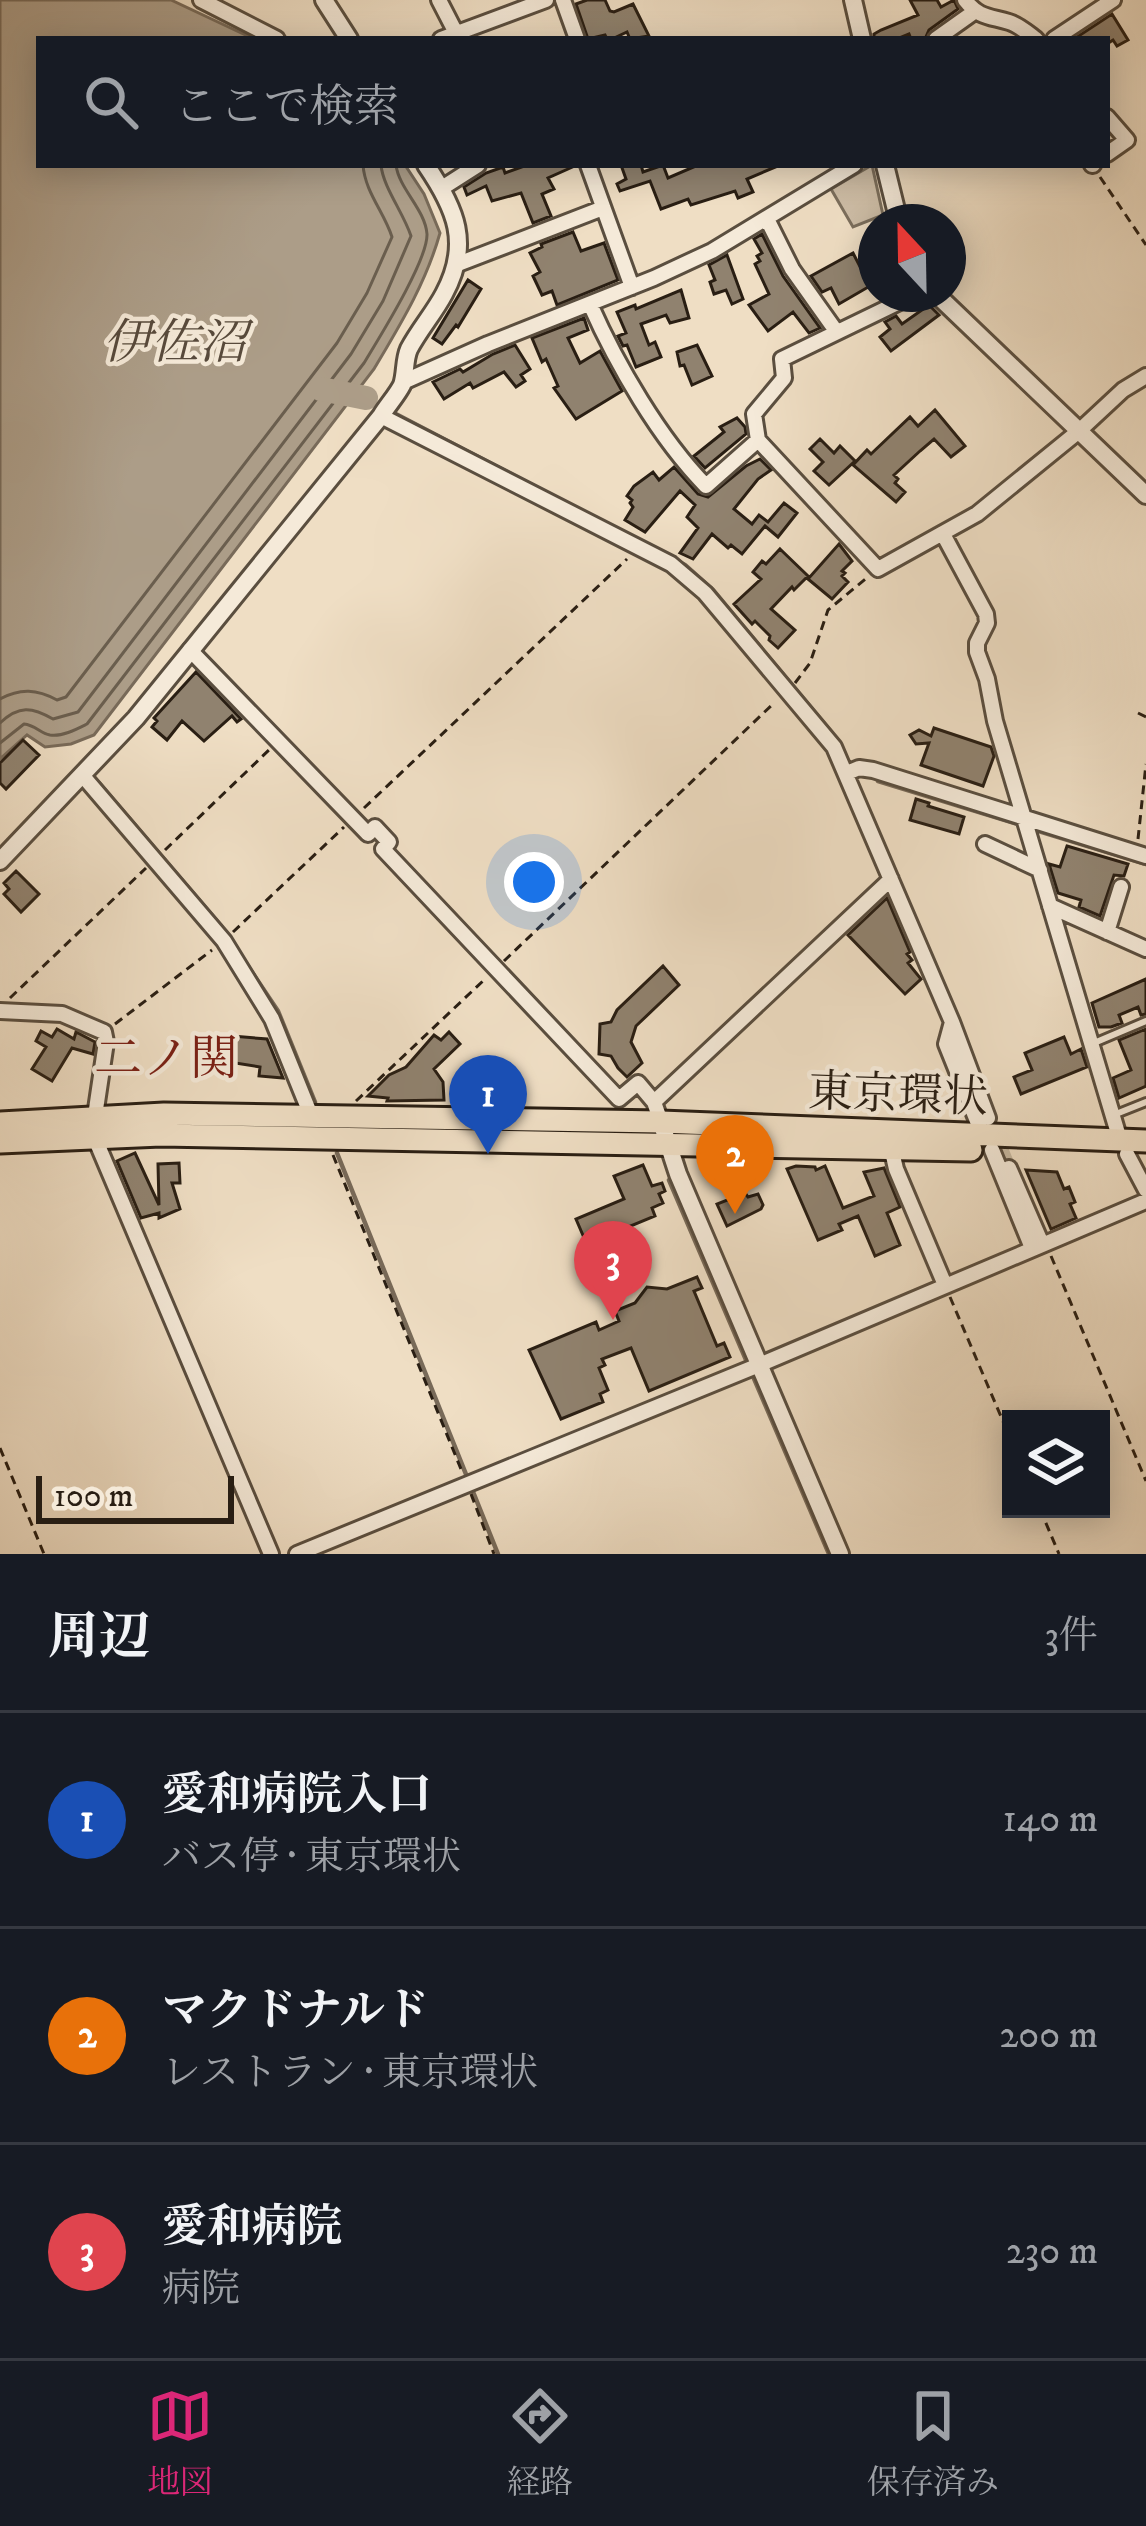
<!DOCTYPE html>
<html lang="ja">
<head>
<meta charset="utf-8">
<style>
	:root { --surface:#171b24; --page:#242831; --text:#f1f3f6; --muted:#9ea1a6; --line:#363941; --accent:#db2777 }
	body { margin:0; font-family:"IM FELL DW Pica","Noto Serif JP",serif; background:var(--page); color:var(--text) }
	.controls { position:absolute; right:36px; bottom:36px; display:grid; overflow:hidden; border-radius:0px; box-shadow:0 6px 30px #0003 }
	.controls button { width:108px; height:108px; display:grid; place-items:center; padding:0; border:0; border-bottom:3px solid var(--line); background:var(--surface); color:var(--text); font:60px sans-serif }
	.compass { position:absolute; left:858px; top:204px; width:108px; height:108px; border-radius:50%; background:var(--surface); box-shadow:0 6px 30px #0003; rotate:338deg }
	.scale { position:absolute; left:36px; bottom:30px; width:198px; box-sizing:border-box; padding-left:12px; border:6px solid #291e13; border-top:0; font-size:33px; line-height:42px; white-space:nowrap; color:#291e13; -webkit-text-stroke:9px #f5ead9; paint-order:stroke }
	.you { position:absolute; left:534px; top:882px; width:42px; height:42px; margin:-30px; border:9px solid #fff; border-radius:50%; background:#1a73e8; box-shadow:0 0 0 18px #1a73e833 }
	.badge { display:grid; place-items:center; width:78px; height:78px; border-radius:50%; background:var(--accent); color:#fff; font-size:39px; font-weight:700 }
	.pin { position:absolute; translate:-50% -99px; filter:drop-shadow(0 3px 6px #0008) }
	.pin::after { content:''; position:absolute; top:63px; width:42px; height:36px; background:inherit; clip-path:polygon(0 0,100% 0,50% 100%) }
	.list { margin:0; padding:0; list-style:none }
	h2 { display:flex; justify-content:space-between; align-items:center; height:156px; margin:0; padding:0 48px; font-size:51px }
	h2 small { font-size:39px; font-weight:400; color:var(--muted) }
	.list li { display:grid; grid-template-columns:78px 1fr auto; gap:36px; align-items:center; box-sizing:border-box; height:216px; padding:0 48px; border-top:3px solid var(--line) }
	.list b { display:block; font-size:45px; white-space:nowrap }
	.list p { margin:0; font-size:39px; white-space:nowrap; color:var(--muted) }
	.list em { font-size:39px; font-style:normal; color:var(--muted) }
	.icon { flex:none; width:66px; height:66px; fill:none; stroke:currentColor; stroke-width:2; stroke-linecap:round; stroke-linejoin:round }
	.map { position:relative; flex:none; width:1146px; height:1554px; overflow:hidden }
	.search { position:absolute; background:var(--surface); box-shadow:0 6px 30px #0003; left:36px; right:36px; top:36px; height:132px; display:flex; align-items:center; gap:30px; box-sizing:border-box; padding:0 42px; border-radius:0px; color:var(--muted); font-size:45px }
	.sheet { height:804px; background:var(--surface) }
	nav { display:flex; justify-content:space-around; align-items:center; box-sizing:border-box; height:168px; border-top:3px solid var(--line); background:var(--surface); font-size:33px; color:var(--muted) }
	nav a { display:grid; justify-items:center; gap:6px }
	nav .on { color:var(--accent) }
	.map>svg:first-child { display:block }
	.green { fill:#cdbda6; stroke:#7b6e5c; stroke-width:3 }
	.water { fill:#ac9d88; stroke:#786a59; stroke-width:3 }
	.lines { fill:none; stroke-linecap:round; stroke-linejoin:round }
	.shore { stroke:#6a5e4e; stroke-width:3 }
	.stream { stroke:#786a59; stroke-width:4.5 }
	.river { stroke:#ac9d88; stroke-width:24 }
	.building { fill:#90826f; stroke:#291e13; stroke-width:3 }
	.minor-tunnel { stroke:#c7b8a1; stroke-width:14; stroke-dasharray:14 7; stroke-linecap:butt }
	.service-casing { stroke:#5a4e3f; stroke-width:12 }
	.minor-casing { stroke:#5a4e3f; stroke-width:20 }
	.tertiary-casing { stroke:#5a4e3f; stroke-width:22 }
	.trunk-casing { stroke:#291e13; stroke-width:27 }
	.path { stroke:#291e13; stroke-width:3; stroke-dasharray:9 6; stroke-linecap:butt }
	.service { stroke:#f5ead9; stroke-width:6 }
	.minor { stroke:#f5ead9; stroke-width:14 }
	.tertiary { stroke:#f5ead9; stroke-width:16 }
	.trunk { stroke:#efdec4; stroke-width:21 }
	.labels { text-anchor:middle; stroke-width:9; stroke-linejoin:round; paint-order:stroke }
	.street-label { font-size:45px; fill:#291e13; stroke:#f5ead9 }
	.water-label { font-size:48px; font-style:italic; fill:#574a3c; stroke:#f5ead9 }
	.neighbourhood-label { font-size:48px; fill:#7a1f14; stroke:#f5ead9 }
</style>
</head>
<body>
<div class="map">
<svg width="1146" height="1554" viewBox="0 0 1146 1554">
	<rect width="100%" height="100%" fill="#efdec4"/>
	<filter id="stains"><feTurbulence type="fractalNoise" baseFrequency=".00167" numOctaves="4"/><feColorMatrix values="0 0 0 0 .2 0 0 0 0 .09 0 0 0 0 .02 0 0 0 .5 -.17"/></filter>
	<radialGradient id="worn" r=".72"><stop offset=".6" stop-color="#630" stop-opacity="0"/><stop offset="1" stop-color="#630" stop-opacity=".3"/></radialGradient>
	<!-- green -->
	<path class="green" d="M872,165L883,215L853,227L831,189Z"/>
	<!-- water -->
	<path class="water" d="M0,0H171L254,39H39V165H405L424,194L440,233C426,283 400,325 374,369L94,735L71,744L45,747L27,735L0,759Z"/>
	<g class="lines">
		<!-- shore -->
		<path class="shore" d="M0,699C20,688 37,689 57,700L66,697L337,343L367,293L392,237C384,212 365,192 363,165
			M0,723C19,705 32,707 53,719L78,712L351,354L383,301L411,236C403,212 383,187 381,165
			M0,743L24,724C35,725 40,733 50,735C62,737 77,729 87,724L364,363C379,338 428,260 427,234C425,209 399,189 396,165"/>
		<!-- stream -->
		<path class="stream" d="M366,398L382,407
			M392,412L685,565L713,590L831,732
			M878,781L1021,825
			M99,783L221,926L278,1011L315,1102
			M1032,829L1146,864
			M337,1153L498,1554
			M669,1180L829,1554"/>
		<!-- river -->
		<path class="river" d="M321,389L366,398"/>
	</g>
	<!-- building -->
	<path class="building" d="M587,0H605L610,11L614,12L633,4L649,36L630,39L627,32L612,39H607L605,35L588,39L576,4Z
		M910,0H937L941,7L954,0L958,9L929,30L925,39H911L909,34L897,39H874V34L881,30L918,15Z
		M1112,14L1128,40L1117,46L1113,40L1107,44V39H1074Z
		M527,165H577L548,178L554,189L542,194L551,216L533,223L521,193L492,201L486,186L467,195L464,187L486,173L503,167L505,173Z
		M621,165H641L643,172L663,165L668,178L698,165H780L747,179L753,192L738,198L735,191L691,205L688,199L661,209L650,181L620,191L617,184L626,179Z
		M573,232L581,251L604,243L618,280L557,305L552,291L542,295L533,276L540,272L530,253L542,247L541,244Z
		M762,234L783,276L820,328L809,333L793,312L768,331L749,305L769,294L755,264L760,261L757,256L762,253L754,239Z
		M853,253L870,286L839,304L831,288L822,292L811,276Z
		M727,255L743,299L732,304L726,290L714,294L710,282L715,280L709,265Z
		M468,280L481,289L458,327L456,325L442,344L433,338Z
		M681,290L689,318L670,323L666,315L641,324L649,345L655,342L661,357L636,367L627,345L623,346L618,336L626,333L617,312L635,305L636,309Z
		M929,305L939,315L891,351L880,337L890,329L885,322L896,316L902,324Z
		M584,318L588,330L568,338L580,363L600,351L622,391L576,419L554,388L558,386L546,359L542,362L532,338Z
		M515,345L530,369L521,375L525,381L516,387L504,372L473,388L470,383L444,399L433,382L460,369L463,372L493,354Z
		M697,345L712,376L692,385L684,365L680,366L677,352Z
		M935,410L965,446L951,457L934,439L920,451L894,475L898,479L895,483L905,492L896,502L853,465L867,450L871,454L910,417L918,426Z
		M737,418L745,427L746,434L705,468L694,456L724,432L720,427Z
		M820,439L834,453L840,446L855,461L829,485L814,471L823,462L810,449Z
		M760,459L771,470L758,479L734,509L752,524L759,515L768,522L784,503L797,513L778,537L765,526L742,554L731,545L728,548L712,534L693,559L680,553L698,528L687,517L695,505L680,491L645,532L625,520L633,507L630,503L632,500L627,496L634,486L653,472L659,480L674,467L698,494L708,497L746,466Z
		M839,544L852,561L842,571L845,573L842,576L848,582L832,599L808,579Z
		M780,549L808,576L794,590L792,587L771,609L795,630L778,648L769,640L770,636L755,621L752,624L734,604L761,579L753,572L762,561L766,564Z
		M196,672L241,719L237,722L232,716L204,741L182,721L167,740L152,727L157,721L154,718Z
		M934,728L991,747L994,756L983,786L921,765L929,743L916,744L910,735L919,730L931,736Z
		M23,740L39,755L6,789L0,783V763Z
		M916,799L929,803L928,806L964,817L959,834L910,820Z
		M1067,846L1128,864L1124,876L1114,875L1100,916L1079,907L1081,900L1058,893L1049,864L1060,867Z
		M16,871L39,894L21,912L4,894L9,889L4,883Z
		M887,898L910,952L907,954L912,960L908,963L921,979L905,994L848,935Z
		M663,966L679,985L636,1026L631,1042L642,1063L627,1077L618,1068L611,1056L599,1054L600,1024L611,1022L617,1010Z
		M1146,979V1014L1141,1015L1138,1007L1119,1015L1122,1023L1111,1027H1099L1092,1003Z
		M57,1029L74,1039L76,1032L95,1042L93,1054L72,1048L52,1081L32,1069L46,1047L36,1041L41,1031L52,1037Z
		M1146,1029V1086L1119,1098L1113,1078L1131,1070L1119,1040Z
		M449,1032L460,1044L434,1069L443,1082L444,1100L387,1101L388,1098L368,1096L389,1075L406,1067L434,1035L441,1040Z
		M232,1036L267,1039L283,1078L259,1076L260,1067L229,1062Z
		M1064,1037L1071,1054L1081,1049L1087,1067L1021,1094L1014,1077L1032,1070L1025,1053Z
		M135,1153L159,1205L158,1164L179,1163L180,1183H172L180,1209L159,1218V1213L141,1218L117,1161Z
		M643,1165L652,1186L662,1183L665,1191L659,1194L663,1203L652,1208L655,1216L599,1239L607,1256L594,1261L576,1219L624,1199L614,1176Z
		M796,1166L815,1167L816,1170L825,1166L843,1208L874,1196L864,1172L884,1168L900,1207L887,1213L900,1245L875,1256L858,1216L839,1224L842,1230L818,1240L787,1169Z
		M1026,1170L1057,1172L1064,1189L1069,1187L1075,1202L1070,1204L1076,1218L1051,1229Z
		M745,1193L748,1197L758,1194L763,1205L761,1209L727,1226L717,1204Z
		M697,1277L702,1288L694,1291L717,1346L724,1343L730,1357L649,1391L631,1348L602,1359L605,1365L599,1368L608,1390L600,1394L603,1402L561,1419L529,1350L596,1322L599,1330L619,1321L615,1311L635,1303L647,1287L667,1289Z"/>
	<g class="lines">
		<!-- minor-tunnel -->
		<path class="minor-tunnel" d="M993,1129L1009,1168"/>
		<defs>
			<path id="service" d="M1094,1043L1146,1021
				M1116,1114L1146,1102"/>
			<path id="minor" d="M201,0L277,39
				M439,0L456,33
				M563,0L577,39
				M965,0C979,18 989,16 1009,22C1019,25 1028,33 1036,39
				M441,39L546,0
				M936,39L974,12
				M1054,39L1113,0
				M1107,117L1127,140L1107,154
				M588,165L632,287
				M1092,165H1093
				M442,188L478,165
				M767,219L792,269L836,331
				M458,264L603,208
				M916,294L782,359L784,378L754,414L758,440L878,569L977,514L1079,431L1123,390L1146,376
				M590,304C617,365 659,438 706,486L758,440
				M403,382L488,344L654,278L712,251L854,165
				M381,416L671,564L705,593L834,747L952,1022L946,1044L983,1136
				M943,534L986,614L987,623L977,643V652L987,679L995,721L1120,1140
				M190,650L368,834L375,827L389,842L383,849L619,1099L638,1083L654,1102L661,1122
				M847,773L859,768L873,770L1146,856
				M83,776L224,941L272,1019L312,1118
				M985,844L1040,870
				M1050,906L1146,949
				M1107,932L1121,887
				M0,1011L62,1014L104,1032L106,1042L95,1116
				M952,1022L988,1118
				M654,1102L891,879
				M94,1136L271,1554
				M891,1147L896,1169L945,1285
				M992,1150L1032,1248
				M1127,1154L1146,1190
				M1009,1168L1042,1244
				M297,1554L759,1365L1146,1201"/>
			<path id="tertiary" d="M324,0L349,39
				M853,0L862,39
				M885,165L899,222
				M936,294L1146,495
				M0,861L136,718L381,416C387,406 397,395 402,385C406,374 404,360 409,349C419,330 434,313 444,294C471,244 456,209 426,165
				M661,1122L678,1174L840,1554"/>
			<path id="trunk" d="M0,1123L164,1114L661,1122L1146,1141
				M0,1142L161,1135L971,1150"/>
		</defs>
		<!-- service casing -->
		<use href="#service" class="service-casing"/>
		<!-- minor casing -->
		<use href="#minor" class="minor-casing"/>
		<!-- tertiary casing -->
		<use href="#tertiary" class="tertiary-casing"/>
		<!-- trunk casing -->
		<use href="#trunk" class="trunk-casing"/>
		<!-- path -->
		<path class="path" d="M1100,177L1146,245
			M795,683L810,663L828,610L869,576
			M1138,713L1146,717
			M364,808L627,559
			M1138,839L1146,764
			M165,850L270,749
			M233,932L344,827
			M504,961L775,702
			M10,998L146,868
			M115,1024L212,950
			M356,1101L484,980
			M333,1155L463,1474
			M1051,1256L1146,1481
			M950,1297L1011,1440
			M0,1448L44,1554
			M471,1494L494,1554
			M1040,1509L1059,1554"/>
		<!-- service -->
		<use href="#service" class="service"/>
		<!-- minor -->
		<use href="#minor" class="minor"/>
		<!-- tertiary -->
		<use href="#tertiary" class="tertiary"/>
		<!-- trunk -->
		<use href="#trunk" class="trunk"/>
	</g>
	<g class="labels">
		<!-- street labels -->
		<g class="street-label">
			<text transform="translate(898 1093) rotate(2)" y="16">東京環状</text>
		</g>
		<!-- water labels -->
		<g class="water-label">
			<text x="175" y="358">伊佐沼</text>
		</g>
		<!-- neighbourhood labels -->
		<g class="neighbourhood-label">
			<text x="166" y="1074">二ノ関</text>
		</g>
	</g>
	<rect width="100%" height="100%" filter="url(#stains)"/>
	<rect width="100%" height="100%" fill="url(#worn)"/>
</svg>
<div class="controls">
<button><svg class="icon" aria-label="layers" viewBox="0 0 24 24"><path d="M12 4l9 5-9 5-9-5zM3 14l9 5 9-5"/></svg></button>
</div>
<svg class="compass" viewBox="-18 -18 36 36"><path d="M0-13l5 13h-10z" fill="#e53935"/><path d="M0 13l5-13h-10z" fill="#9ea1a6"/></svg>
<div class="scale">100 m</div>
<div class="you"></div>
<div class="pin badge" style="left:488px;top:1154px;background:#1a4fb4">1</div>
<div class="pin badge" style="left:735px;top:1214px;background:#e8710a">2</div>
<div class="pin badge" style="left:613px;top:1320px;background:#e0444e">3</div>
<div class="search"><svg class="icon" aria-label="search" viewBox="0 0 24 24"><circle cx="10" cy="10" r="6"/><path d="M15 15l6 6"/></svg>ここで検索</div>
</div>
<section class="sheet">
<h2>周辺<small>3件</small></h2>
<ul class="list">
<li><span class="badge" style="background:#1a4fb4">1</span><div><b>愛和病院入口</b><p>バス停 · 東京環状</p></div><em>140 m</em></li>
<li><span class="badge" style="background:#e8710a">2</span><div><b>マクドナルド</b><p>レストラン · 東京環状</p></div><em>200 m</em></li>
<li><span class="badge" style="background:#e0444e">3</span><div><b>愛和病院</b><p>病院</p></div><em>230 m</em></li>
</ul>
</section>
<nav>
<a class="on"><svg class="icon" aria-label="map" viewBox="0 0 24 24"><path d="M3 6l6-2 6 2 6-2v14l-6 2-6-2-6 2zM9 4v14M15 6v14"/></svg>地図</a>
<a><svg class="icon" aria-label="directions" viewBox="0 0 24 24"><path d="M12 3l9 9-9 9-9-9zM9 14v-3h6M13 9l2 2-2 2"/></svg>経路</a>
<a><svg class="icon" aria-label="saved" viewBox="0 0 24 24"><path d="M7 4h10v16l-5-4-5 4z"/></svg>保存済み</a>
</nav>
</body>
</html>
